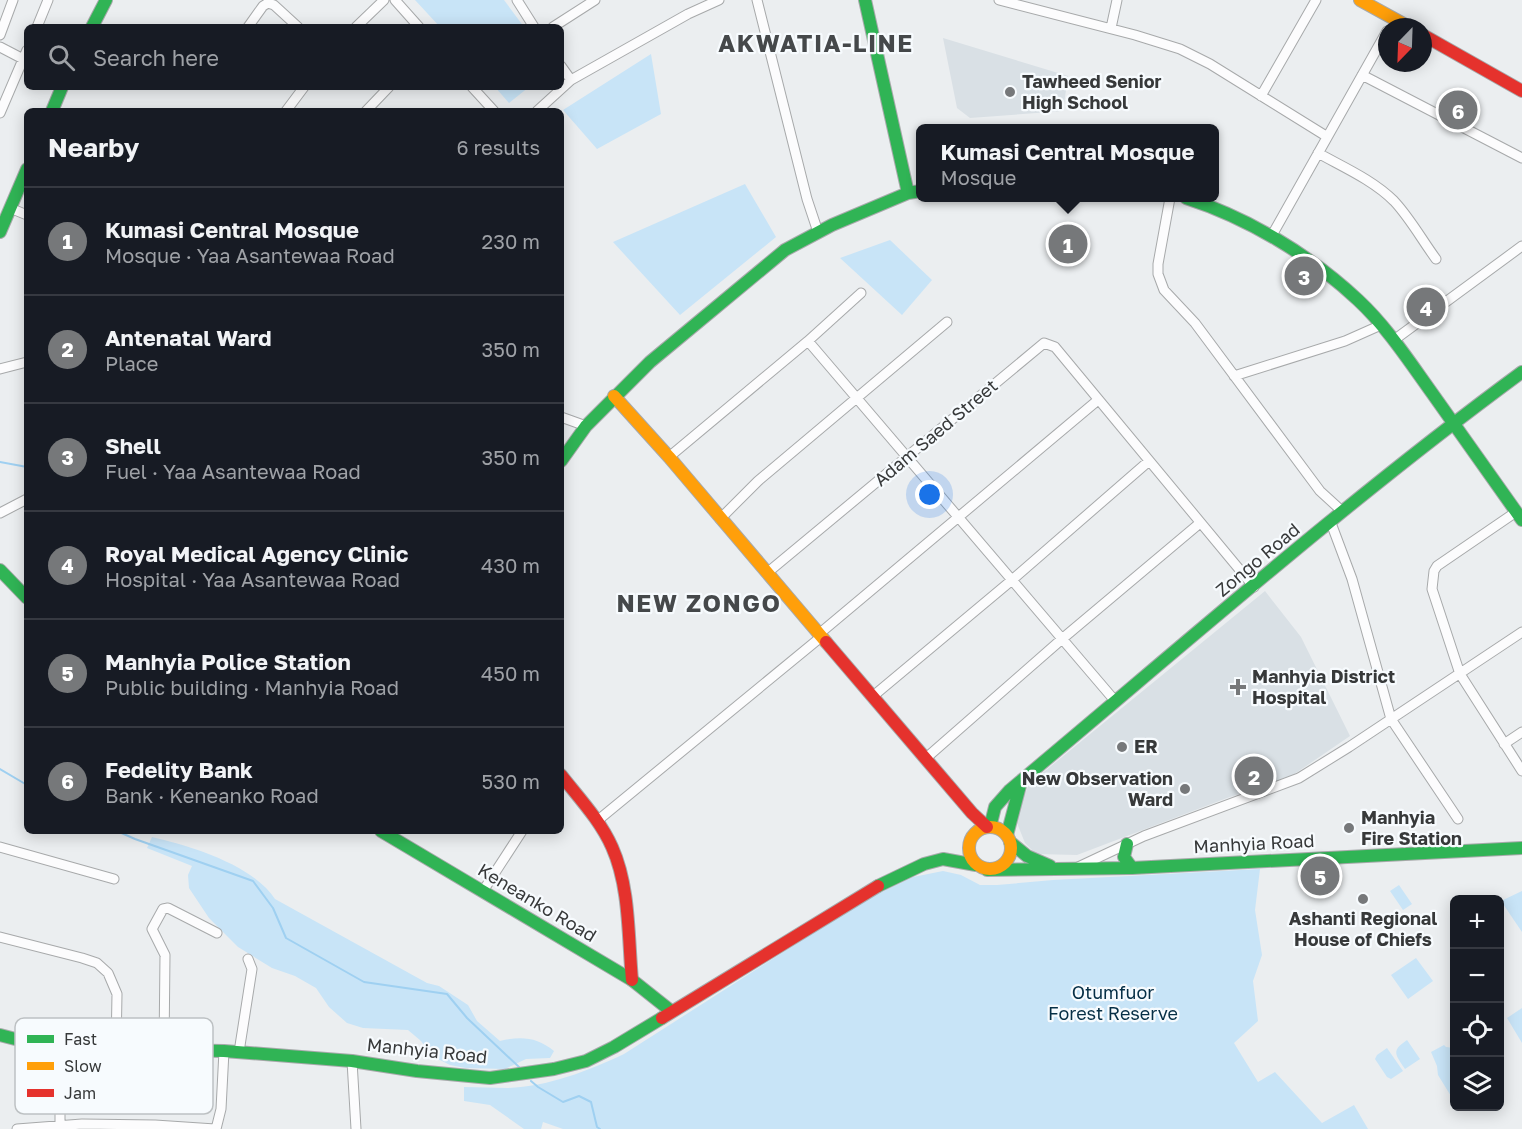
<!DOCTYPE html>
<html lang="en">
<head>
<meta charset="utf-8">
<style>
	:root { --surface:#171b24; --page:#20242c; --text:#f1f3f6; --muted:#9ea1a6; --line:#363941; --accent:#76787a }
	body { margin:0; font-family:"Golos Text",sans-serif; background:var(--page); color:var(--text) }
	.controls { position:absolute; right:18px; bottom:18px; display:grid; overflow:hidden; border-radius:9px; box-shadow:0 3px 15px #0003 }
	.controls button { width:54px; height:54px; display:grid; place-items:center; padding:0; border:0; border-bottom:2px solid var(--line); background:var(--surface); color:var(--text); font:30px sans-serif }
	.compass { position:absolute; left:1378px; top:18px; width:54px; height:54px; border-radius:50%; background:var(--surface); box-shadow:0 3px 15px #0003; rotate:203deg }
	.you { position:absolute; left:930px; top:495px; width:21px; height:21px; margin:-15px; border:4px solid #fff; border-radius:50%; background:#1a73e8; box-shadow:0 0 0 9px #1a73e833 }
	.badge { display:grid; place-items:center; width:39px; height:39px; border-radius:50%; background:var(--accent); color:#fff; font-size:20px; font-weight:700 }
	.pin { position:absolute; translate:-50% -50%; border:3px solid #fff; box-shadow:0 2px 6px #0006 }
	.popup { position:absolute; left:916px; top:124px; width:303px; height:78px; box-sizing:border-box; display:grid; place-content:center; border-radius:9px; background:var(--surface); filter:drop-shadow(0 2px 4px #0005); font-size:20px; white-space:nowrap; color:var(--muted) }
	.popup b { font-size:22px; color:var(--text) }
	.popup::after { content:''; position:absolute; left:50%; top:100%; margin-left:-12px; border:12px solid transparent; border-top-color:var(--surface) }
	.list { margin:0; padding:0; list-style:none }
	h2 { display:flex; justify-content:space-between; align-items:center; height:78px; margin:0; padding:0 24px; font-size:26px }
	h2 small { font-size:20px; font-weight:400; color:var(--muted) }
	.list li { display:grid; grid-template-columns:39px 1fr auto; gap:18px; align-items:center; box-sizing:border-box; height:108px; padding:0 24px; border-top:2px solid var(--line) }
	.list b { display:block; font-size:22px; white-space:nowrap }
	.list p { margin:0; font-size:20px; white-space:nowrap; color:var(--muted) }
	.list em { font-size:20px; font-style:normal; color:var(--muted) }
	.icon { flex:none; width:33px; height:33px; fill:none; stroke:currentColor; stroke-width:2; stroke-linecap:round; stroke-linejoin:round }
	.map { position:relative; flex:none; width:1522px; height:1129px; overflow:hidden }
	.search { position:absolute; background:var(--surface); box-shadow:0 3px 15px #0003; left:24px; top:24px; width:540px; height:66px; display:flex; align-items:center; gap:15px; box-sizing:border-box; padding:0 21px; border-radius:9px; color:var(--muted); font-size:22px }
	.panel { position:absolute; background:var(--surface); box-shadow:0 3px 15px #0003; left:24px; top:108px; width:540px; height:726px; border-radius:9px }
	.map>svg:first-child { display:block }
	.built { fill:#d9e0e5 }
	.green { fill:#c8e4f7 }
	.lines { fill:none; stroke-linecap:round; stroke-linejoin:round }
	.stream { stroke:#9fd0f1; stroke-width:2 }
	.street-casing { stroke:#a7a9aa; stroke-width:11 }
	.fast-casing { stroke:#a7a9aa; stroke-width:14 }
	.slow-casing { stroke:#a7a9aa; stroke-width:14 }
	.jam-casing { stroke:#a7a9aa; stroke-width:14 }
	.street { stroke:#fcfcfd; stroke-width:9 }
	.fast { stroke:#30b455; stroke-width:12 }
	.slow { stroke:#ff9f0a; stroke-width:12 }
	.jam { stroke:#e5322d; stroke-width:12 }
	.poi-dot { fill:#76787a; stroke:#f7fbfe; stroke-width:2 }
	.labels { text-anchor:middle; stroke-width:4.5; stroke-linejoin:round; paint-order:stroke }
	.poi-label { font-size:18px; font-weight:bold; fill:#37393a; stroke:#f7fbfe; text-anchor:start }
	.street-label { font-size:18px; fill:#37393a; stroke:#f7fbfe }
	.park-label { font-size:18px; fill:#062f46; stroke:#f7fbfe }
	.district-label { font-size:24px; font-weight:bold; letter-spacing:1.5px; fill:#45484a; stroke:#f7fbfe }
	.key { fill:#f7fbfe; stroke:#bdc1c3; stroke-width:1.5 }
	.key-label { font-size:16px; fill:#37393a }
</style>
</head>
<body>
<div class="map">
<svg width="1522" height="1129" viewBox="0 0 1522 1129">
	<rect width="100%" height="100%" fill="#ebeef0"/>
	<!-- built -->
	<path class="built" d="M943,38L1068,76L1063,111L970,118L957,108Z
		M1265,591L1301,637L1350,736L1290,777L1227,798L1077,855L1036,854L1025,843L1017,823L1021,804L1029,784Z"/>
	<!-- green -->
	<path class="green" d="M415,0H504L524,27H440Z
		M651,54L661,114L597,149L563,110Z
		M495,87H529L509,103Z
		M745,184L776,237L680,315L613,242Z
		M890,240L932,280L902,315L840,258Z
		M152,837C191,846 253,865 275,899L427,983L439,986L468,1005L477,1021L500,1041C521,1036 537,1037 554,1051L550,1058L526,1059L505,1069L466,1068L450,1065L432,1056L421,1041L408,1030L363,1028L347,1023L329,1007L316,988L295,976L272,968L238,947L209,918L189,888L188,875L192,866L147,848Z
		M1260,869L1255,910L1262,955L1253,981L1258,1021L1234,1043L1258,1082L1275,1072L1322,1123L1354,1105L1368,1129H563L543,1122L541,1129H524L490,1105L464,1101V1087C478,1087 492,1088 507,1088C547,1087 588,1071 624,1054L865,900L913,877L943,871L961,875L980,885H997L1053,880Z
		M1399,885L1412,904L1403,910L1390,891Z
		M1522,891V932L1501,901Z
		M1416,958L1433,981L1408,999L1391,975Z
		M1522,1008V1043L1507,1018Z
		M1407,1040L1420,1059L1405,1069C1395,1054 1391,1051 1407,1040Z
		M1444,1045L1446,1047L1454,1048V1101L1438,1075L1437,1066L1431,1052Z
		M1387,1048L1403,1071L1391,1079L1387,1077L1375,1059L1377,1055Z"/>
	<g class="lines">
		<!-- stream -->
		<path class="stream" d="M0,462L27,467
			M0,769L27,785
			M117,831L135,839L253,881L273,908L286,938L364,982L447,994L467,1018L519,1067
			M531,1081L538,1087L563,1102L579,1096L591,1102L597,1127L600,1129"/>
		<defs>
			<path id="street" d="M395,0L419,27
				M517,0L534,27
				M757,0L807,199L818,232
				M999,0L1135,35L1180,49L1210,64L1326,136
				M37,27L48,0
				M248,27L263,6L268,3L274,5L298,27
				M356,27L384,0
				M553,27L595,0
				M1111,28L1117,0
				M0,35L13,0
				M0,47L27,61
				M561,66L571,80
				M1362,75L1522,158
				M472,87L494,111
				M1261,96L1316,0
				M286,111L304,87
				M366,111L389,87
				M537,111L571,80L688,14L719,0
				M0,113L27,50
				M1318,153C1343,167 1373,180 1394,201C1410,218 1422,240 1436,259
				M1170,198L1158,264V274L1164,290L1195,323L1320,491L1343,512
				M10,208L27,215
				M1271,237L1387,31
				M1394,340L1522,246
				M808,341L1116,702
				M0,369L27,362
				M1234,376L1345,341L1381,325
				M561,417L586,426
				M669,457L808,341L861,293
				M1516,512L1437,566L1434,571L1432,589L1460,674L1522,771
				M0,513L27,499
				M720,519L758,481L947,322
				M1331,523L1352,579L1391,719L1458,819
				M767,573L1044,343L1055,347L1254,587
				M819,634L1098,400
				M872,697L1012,580L1149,461
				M1504,744L1522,732
				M925,759L1062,639L1200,523
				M597,821L821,637
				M0,847L114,879
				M1076,868L1144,836L1299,778L1349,747L1522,632
				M483,891L522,831
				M0,937L82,958L97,963L108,973L117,994L116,1049
				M164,1050L165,955L152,929L163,909L168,908L217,933
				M239,1052L252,969L248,959
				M352,1061L356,1129
				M60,1126V1077L65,1048
				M17,1129L82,1124L155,1125L215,1129
				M216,1129L221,1109L224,1051"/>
			<path id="fast" d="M865,0L908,193
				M92,27L106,0
				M52,111L62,87
				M1186,198C1248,218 1310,255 1358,300C1387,327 1409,361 1432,393C1462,435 1492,478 1522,520
				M0,232L27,169
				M561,461L586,426L650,362L785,250L832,225L908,193L921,191
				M0,570L27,598
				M990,827L995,807L1010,790C1179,649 1345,502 1522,372
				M381,831L632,980L671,1011
				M1007,835L1021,782
				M1010,842L1027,856L1050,866
				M1127,844L1124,857L1132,868
				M987,870L1132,868L1522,848
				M878,886L924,864L943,859L976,865
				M0,1035L27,1042L65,1048L224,1051L352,1061L417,1071L490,1078L554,1069L586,1061L614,1047L662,1018"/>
			<path id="slow" d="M1360,0L1409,27
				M614,396L669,457L826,642
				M969 848a21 21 0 1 1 42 0a21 21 0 1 1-42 0Z"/>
			<path id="jam" d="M1423,35L1522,91
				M826,642L972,813L987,827
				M561,775C579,798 600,820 612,847C630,887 628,937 632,980
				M662,1018L878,886"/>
		</defs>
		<!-- street casing -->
		<use href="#street" class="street-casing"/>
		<!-- fast casing -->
		<use href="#fast" class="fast-casing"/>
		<!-- slow casing -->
		<use href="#slow" class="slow-casing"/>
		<!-- jam casing -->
		<use href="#jam" class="jam-casing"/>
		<!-- street -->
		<use href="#street" class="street"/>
		<!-- fast -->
		<use href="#fast" class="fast"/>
		<!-- slow -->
		<use href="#slow" class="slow"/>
		<!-- jam -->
		<use href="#jam" class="jam"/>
	</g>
	<!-- markers -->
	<g class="poi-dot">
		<circle cx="1010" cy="92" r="6"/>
		<path d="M1235 678h6v6h6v6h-6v6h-6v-6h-6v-6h6z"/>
		<circle cx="1122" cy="747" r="6"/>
		<circle cx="1185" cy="789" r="6"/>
		<circle cx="1349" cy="828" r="6"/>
		<circle cx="1363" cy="899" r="6"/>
	</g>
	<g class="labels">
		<!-- poi labels -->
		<g class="poi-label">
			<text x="1022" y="88">Tawheed Senior<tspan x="1022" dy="21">High School</tspan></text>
			<text x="1252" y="683">Manhyia District<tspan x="1252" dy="21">Hospital</tspan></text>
			<text x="1134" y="753">ER</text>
			<text x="1173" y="785" text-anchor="end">New Observation<tspan x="1173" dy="21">Ward</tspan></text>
			<text x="1361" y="824">Manhyia<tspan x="1361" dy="21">Fire Station</tspan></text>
			<text x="1363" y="925" text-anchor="middle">Ashanti Regional<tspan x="1363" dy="21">House of Chiefs</tspan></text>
		</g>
		<!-- street labels -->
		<g class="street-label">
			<text transform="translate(936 433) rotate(-40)" y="6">Adam Saed Street</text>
			<text transform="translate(1258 560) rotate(-40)" y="6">Zongo Road</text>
			<text transform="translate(1254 844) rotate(-3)" y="6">Manhyia Road</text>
			<text transform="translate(537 903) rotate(31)" y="6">Keneanko Road</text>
			<text transform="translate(427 1051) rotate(6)" y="6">Manhyia Road</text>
		</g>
		<!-- park labels -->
		<g class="park-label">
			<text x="1113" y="999">Otumfuor<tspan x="1113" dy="21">Forest Reserve</tspan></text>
		</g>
		<!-- district labels -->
		<g class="district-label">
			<text x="816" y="52">AKWATIA-LINE</text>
			<text x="699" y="612">NEW ZONGO</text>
		</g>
	</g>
	<!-- legend -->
	<rect x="15" y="1018" width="198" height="96" rx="9" class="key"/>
	<rect x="27" y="1035" width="27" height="8" fill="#30b455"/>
	<rect x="27" y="1062" width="27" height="8" fill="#ff9f0a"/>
	<rect x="27" y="1089" width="27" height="8" fill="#e5322d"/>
	<g class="key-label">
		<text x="64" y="1045">Fast</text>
		<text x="64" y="1072">Slow</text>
		<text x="64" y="1099">Jam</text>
	</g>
</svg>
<div class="controls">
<button>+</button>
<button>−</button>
<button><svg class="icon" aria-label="locate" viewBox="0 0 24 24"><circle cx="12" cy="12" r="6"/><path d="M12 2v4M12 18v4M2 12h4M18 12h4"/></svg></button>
<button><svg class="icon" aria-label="layers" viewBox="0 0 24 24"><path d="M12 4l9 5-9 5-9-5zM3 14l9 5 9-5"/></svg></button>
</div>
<svg class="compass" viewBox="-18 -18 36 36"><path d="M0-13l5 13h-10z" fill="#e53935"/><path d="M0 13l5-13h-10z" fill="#9ea1a6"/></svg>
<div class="you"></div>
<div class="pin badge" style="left:1068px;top:244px">1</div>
<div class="popup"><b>Kumasi Central Mosque</b>Mosque</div>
<div class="pin badge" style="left:1254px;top:776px">2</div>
<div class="pin badge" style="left:1304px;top:276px">3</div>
<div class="pin badge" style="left:1426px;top:307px">4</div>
<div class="pin badge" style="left:1320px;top:876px">5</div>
<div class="pin badge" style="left:1458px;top:110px">6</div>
<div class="search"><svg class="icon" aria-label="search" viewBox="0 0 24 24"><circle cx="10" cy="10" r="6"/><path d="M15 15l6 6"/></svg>Search here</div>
<section class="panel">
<h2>Nearby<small>6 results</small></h2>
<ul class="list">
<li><span class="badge">1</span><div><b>Kumasi Central Mosque</b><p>Mosque · Yaa Asantewaa Road</p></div><em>230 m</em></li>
<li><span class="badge">2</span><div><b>Antenatal Ward</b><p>Place</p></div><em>350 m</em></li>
<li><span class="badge">3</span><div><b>Shell</b><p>Fuel · Yaa Asantewaa Road</p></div><em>350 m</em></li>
<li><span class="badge">4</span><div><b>Royal Medical Agency Clinic</b><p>Hospital · Yaa Asantewaa Road</p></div><em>430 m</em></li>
<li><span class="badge">5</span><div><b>Manhyia Police Station</b><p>Public building · Manhyia Road</p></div><em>450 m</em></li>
<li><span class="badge">6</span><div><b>Fedelity Bank</b><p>Bank · Keneanko Road</p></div><em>530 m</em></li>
</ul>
</section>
</div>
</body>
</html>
